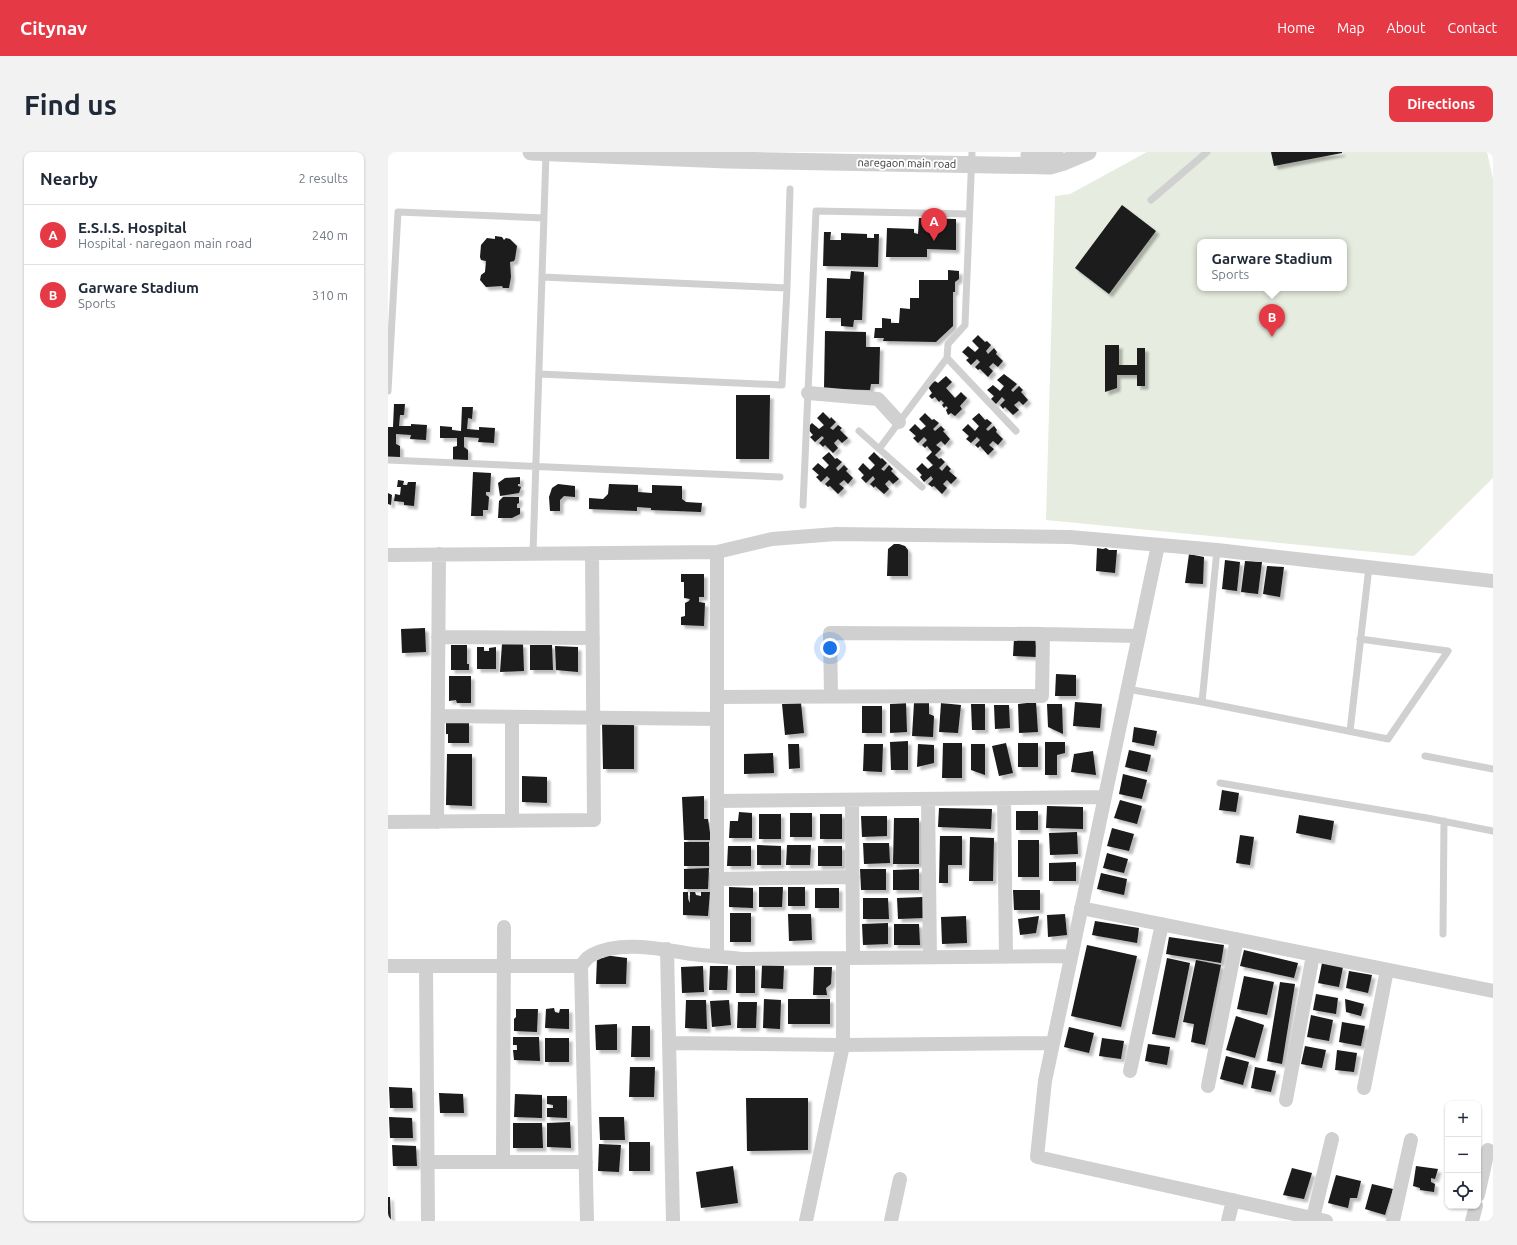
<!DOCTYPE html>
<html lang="en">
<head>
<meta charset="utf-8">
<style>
	:root { --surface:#fff; --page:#f2f2f3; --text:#1f2937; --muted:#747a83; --line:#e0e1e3; --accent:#e63946 }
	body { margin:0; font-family:Ubuntu,sans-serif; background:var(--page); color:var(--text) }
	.controls { position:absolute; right:12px; bottom:12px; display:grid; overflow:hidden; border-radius:8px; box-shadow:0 1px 3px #0004 }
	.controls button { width:36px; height:36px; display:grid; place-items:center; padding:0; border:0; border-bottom:1px solid var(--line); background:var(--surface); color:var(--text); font:20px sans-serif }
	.you { position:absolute; left:442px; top:496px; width:14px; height:14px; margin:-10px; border:3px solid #fff; border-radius:50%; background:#1a73e8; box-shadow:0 0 0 6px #1a73e833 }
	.badge { display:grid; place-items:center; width:26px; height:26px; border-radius:50%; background:var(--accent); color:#fff; font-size:13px; font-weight:700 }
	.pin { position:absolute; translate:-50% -33px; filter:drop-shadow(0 1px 2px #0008) }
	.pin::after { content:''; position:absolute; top:21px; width:14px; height:12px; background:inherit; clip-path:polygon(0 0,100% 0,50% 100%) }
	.popup { position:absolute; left:809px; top:87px; width:150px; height:52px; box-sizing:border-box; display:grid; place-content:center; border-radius:8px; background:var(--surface); filter:drop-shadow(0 1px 3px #0005); font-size:13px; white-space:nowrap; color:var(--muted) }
	.popup b { font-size:15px; color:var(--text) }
	.popup::after { content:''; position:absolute; left:50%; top:100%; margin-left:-8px; border:8px solid transparent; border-top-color:var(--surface) }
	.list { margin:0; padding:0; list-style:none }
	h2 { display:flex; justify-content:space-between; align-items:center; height:52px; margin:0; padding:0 16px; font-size:17px }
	h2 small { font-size:13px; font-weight:400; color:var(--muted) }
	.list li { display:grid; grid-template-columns:26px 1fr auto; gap:12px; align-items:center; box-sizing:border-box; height:60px; padding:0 16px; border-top:1px solid var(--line) }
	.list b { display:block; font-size:15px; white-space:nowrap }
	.list p { margin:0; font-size:13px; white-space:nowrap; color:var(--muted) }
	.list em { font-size:13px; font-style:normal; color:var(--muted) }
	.icon { flex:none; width:22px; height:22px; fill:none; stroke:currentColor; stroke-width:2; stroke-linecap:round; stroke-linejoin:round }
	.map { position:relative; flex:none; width:1105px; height:1069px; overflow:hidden; border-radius:8px }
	header { display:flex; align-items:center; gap:24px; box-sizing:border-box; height:56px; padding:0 20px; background:var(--accent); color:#fff }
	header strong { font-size:19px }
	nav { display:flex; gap:22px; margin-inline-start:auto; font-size:14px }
	.intro { display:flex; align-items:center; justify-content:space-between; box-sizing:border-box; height:96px; padding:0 24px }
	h1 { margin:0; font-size:28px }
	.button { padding:10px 18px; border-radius:8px; background:var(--accent); color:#fff; font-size:14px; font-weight:700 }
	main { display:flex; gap:24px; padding:0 24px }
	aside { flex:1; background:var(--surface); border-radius:8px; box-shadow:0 1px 3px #0004 }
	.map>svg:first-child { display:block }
	.garden { fill:#e6ecdf; fill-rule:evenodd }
	.building { fill:#1a1a1a; filter:url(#shadow) }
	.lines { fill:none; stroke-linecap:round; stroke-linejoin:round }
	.service { stroke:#d0d0d0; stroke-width:7 }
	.minor { stroke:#d0d0d0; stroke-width:14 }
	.tertiary { stroke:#d0d0d0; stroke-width:17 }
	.labels { text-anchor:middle; stroke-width:4; stroke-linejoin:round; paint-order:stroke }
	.street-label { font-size:11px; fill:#333; stroke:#fff }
</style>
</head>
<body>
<header>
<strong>Citynav</strong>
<nav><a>Home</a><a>Map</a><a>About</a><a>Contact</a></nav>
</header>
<div class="intro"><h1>Find us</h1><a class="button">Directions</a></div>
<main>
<aside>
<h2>Nearby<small>2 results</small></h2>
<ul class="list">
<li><span class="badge">A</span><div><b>E.S.I.S. Hospital</b><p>Hospital · naregaon main road</p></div><em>240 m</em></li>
<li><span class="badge">B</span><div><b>Garware Stadium</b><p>Sports</p></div><em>310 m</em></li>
</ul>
</aside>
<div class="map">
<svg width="1105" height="1069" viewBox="0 0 1105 1069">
	<defs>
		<filter id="shadow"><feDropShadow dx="3.5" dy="3.5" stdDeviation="1" flood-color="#0004"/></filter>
	</defs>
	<rect width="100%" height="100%" fill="#fff"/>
	<!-- garden -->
	<path class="garden" d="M759,0H1099L1105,27V326L1026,404L658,368L667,44L682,42ZM812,90H956V136H812Z"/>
	<!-- building -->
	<path class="building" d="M883,0H954V1L886,14Z
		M734,53L768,79L721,142L687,116Z
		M531,66L568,67V98L539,97V105H498L499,76L526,77V81L530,82Z
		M436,80H443L442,88H453V81L479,82V86H486V82H491L490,115L435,114Z
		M107,84L114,85L116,88L118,86L122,87L129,94L127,107L126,109L122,110L123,125L121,136H115L114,134L98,135L92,128L93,123L97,120L98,109L93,108L92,105L93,93L99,86L107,87Z
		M560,118L571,119V127L567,130V140H565V174L548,190L495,189L496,186H486L487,176H494V166L503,167V171H511L512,156L522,157V146H531V128H560Z
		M463,119L476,120L474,168H466L465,175L453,174V166H438L439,126L462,127Z
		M437,179L478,180V195H492L491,232H483L482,238L436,237Z
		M590,183L597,190L599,189L603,193L598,199L600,202L606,196L609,200L608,202L615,209L610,215L605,211L601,215L605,219L600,225L592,217L590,218L587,215L592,210L589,207L583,213L578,208L581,206L574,200L580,194L587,200L591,196L584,189Z
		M717,193H731V213H749V196H757V234H749V223H729V236L717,240Z
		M616,222L629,232L623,238L625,240L631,234L635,238L633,240L640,248L635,253L631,249L626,253L631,258L625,263L617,255L615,257L612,253L617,248L614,245L608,252L603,247L606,244L599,238L605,233L612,239L616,234L609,228Z
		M558,224L564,230L558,236L567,246L573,240L579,246L572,254L574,257L567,264L563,261L560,263L558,258L560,256L558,254L556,256L554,253L556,251L553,248L551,250L547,245L544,247L541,244L544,241L540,235L547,229L550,231Z
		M348,243H382L381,307H348Z
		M6,252H17L16,263H12L11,274H23V272L39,273L38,288L22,287L23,283L8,282V292L12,294V305H0V275H5Z
		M74,255H85L84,267L80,266L79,277L91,278V275L107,276L106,291L90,290L91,286L76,285V295L80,298V309H65V295L69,294V286H52V274L64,275V278L73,279Z
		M435,260L442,267L443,265L448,270L442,276L445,278L450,273L454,276L452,278L460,286L454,291L450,287L446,291L450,296L445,301L437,293L435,295L431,291L436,286L434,284L427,290L422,285L425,283L419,276L424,271L431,277L436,273L429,266Z
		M537,261L544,268L546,267L551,271L545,277L547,279L553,274L557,278L555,279L562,287L557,293L553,289L548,293L553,297L547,303L551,307L553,306L557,310L551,316L554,319L559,313L563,317L561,319L569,326L563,332L559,328L555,332L559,336L554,342L546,334L544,335L540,332L545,327L543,324L536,330L532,325L534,323L528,317L534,311L540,317L545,313L538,306L544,300L539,294L537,296L534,293L539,288L536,285L530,291L525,286L528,284L521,278L527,272L533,278L538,274L531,267Z
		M591,261L597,268L599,267L604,271L598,277L600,279L606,274L609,278L608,280L615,287L610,293L605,289L601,293L606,297L600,303L592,294L590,296L587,293L592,288L589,285L583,291L578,287L581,284L574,278L580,272L587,279L591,274L584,267Z
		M441,300L447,307L449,306L454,310L448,316L450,319L456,313L460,317L458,319L465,326L460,332L456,328L451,332L456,336L450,342L442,334L440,335L437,332L442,327L439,324L433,330L428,325L431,323L424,317L430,311L437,317L441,313L434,306Z
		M486,300L493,307L494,306L499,311L493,317L496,319L501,313L505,317L503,319L511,327L505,332L501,328L497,332L501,337L496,342L487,334L486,336L482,332L487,327L485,324L478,331L473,326L476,323L470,317L475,311L482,318L487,313L480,306Z
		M85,320L103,321L102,340H98V343L101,345L100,358H95V364H83Z
		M132,325V332H130V334L133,335L131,341L112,344L110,331L117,326Z
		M10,328L16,329L15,333H19L20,330H28L26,354L16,353V350L6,349L7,342L12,343L13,335H9Z
		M170,332L187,334V345L176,344L172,348V359H162L161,345L164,336Z
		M221,332L250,333V340L264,341V333L294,334V347L298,350L314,351L313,360L263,358V356L249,355V359L201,357V346L215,347L220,342Z
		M0,341L4,343L3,353L0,352Z
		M115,345H131V351L129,352V356H132V362L124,366H110L111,349Z
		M506,392H511L517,394L520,398V424H499L500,397Z
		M709,396L715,397L718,396L721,398H729L727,421L708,419Z
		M801,402L816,405L815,432L797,431Z
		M837,408L852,410L849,439L834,437Z
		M857,409L874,410L870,442L853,440Z
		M879,414L896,415L892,445L875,442Z
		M293,422H316V445H311V450L317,451L316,474L293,473V465L297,464V451L301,449L302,447L296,446V430H293Z
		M37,476L38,500L14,501L13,477Z
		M647,485L649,505L625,504L626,486Z
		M114,492H135L136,519L112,520Z
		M63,493H79V512H81V518H63Z
		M142,493H164L165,518H142Z
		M167,494L190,495V520L168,518Z
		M89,495H96V499H101V496L108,495V517H89Z
		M668,522L688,523V544H667Z
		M61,524H83V551H69L68,548L61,549Z
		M648,550L650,580L631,581L630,552Z
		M687,550L714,552L712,576L685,574Z
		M413,551L416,581L397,583L394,552Z
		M518,551L519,580L502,581V552Z
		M526,551H541V562L546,564L545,585L524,584Z
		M553,551L573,553L570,581L551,580Z
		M583,552H597V578H584Z
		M659,552H674L675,582L660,575Z
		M606,553H621L622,576L607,577Z
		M474,554H494V581H474Z
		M58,570H81V591H60V582H58Z
		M214,570H246V617H215Z
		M746,575L769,579L766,594L744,590Z
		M520,589V618H503L502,590Z
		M657,590H677V601L669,603V623H657Z
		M555,591H574V626H554Z
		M618,591L625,621L611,624L604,594Z
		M630,591H650V615H630Z
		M400,592H411L412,616L401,617Z
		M476,592H495L494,620L475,619Z
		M530,592L546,593V611L529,615Z
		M583,592H597V623L583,618Z
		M741,598L763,603L759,620L737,615Z
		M705,599L708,623L683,620L686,602Z
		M385,601L386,621L356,622V602Z
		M59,602H84V654L58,653Z
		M735,622L759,628L754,647L731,642Z
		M134,624L159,625V651L134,650Z
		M834,638L851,641L848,660L831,658Z
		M316,644V667H320L323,688H296L294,645Z
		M732,648L754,654L749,672L726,666Z
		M659,654L695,655V677L658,676Z
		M551,656L604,657L603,677L550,675Z
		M628,659H650V678H628Z
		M351,660L364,661V686H341L342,669H350Z
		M402,661H424V685H402Z
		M371,662H393V687H371Z
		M432,662H454V687H432Z
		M911,663L946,669L943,688L908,681Z
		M473,664H499V684L474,685Z
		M506,666H531V712H505Z
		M724,676L746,682L741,699L719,694Z
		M689,680L690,702L662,703L661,681Z
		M852,683L866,685L862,713L848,711Z
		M552,684H574V713H560V731H551Z
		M582,685L606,686L605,729H581Z
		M630,688H651V725H630Z
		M296,690H321V714H296Z
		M475,691H501L502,711L476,712Z
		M369,693L393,694V713H369Z
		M399,693H423L422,713H398Z
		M340,694H363V714H339Z
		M430,694H454V714H430Z
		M719,701L740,707L736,721L715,716Z
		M688,710V729H661V711Z
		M321,716L320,737H296V717Z
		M472,717H498V738H473Z
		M531,717V738H505V718Z
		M713,721L739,727L736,743L709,737Z
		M341,735L365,736V756L341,755Z
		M371,735H395L394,755H371Z
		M400,735H417V754H400Z
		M427,736H451V756H427Z
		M625,738H652V758H626Z
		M295,740H300V747L302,751V740H307L308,743L313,744V740H322L320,764L295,763Z
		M535,745V766L510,767L509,746Z
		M475,746H500L501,767H475Z
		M342,761H363V790H342Z
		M400,762H423L424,788L401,789Z
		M677,762L679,783L660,785L659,763Z
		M578,764L579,791L554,792L553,765Z
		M651,764L648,781L632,783L630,767Z
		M707,769L751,776L749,791L704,783Z
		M500,771V792L475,793L474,772Z
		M506,772H531L532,793H506Z
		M781,785L836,793L833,811L778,802Z
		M699,793L749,804L733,875L683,864Z
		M856,798L910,811L906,826L852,814Z
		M216,803L239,806L238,832H208L209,806H216Z
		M779,806L802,811L787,886L764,882Z
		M808,808L833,813L817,893L803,890L806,872L795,870Z
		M934,811L955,815L951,835L930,831Z
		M374,813L396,814L395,837L373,836Z
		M315,814L316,840L294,841L293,815Z
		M322,814H340L339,838H321Z
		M348,814H367V841H348Z
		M426,815H444L443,832L438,836L439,843H425Z
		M961,819L984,823L980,841L958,836Z
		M856,824L886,830L879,863L849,857Z
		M892,830L907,832L894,912L879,909Z
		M928,842L950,846L948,862L925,858Z
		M376,847L393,848L392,877L375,876Z
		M400,847H442V872H400Z
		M957,847L976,852L973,864L958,860Z
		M298,848H318L319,877L297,876Z
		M341,848L343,873L324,875L322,849Z
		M350,850H369L368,876H349Z
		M166,856L167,860L171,861L172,857H181V877L157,876L158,857Z
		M128,857H150L149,880L126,879V867L128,865Z
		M923,863L945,868L941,889L919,885Z
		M848,864L876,873L867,906L838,898Z
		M954,870L977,874L973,894L951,890Z
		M229,872V898H208L207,873Z
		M244,874H262V905H243Z
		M681,875L706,881L701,901L676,895Z
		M125,885H151L152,909L126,908L125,898H129V893H125Z
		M157,886H181V910H157Z
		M714,886L736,889L733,907L711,904Z
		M760,892L782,895L779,913L757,909Z
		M917,894L938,898L934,916L913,912Z
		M949,898L969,901L966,920L947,918Z
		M838,904L861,910L855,933L832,927Z
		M242,915H267L266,945H241Z
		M867,915L888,919L883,940L863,936Z
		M1,935L24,936L25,956H2Z
		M51,941L75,942L76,961H52Z
		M127,942L154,943V966L126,965Z
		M159,944H179V966L159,965V956H165V953L159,952Z
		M358,946H420V998L359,999Z
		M1,965L24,966L25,986H2Z
		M211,965H236L237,988H212Z
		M182,970L183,996L159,995V971Z
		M125,971H154L155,996H125Z
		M241,990H262V1019H241Z
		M211,992L233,993L231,1020L210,1019Z
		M4,993L28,994L29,1014H5Z
		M345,1014L350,1051L313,1056L308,1020Z
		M1028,1014L1050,1017L1047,1027L1043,1026V1030L1047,1032L1046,1040L1032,1038V1036L1025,1034Z
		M904,1016L924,1021L916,1047L895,1043Z
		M948,1023L973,1029L969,1046H962L960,1056L940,1051Z
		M984,1032L1005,1037L997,1063L977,1057Z
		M0,1045H2L3,1069H0Z"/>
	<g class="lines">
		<!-- service -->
		<path class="service" d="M763,48L819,0
			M399,136L402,37
			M559,206L628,279
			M151,222L394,233L399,136L154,125
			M0,239L10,60L156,66
			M471,279L534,335
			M491,297L559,206L560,192L577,173L584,0
			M0,308L392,325
			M415,353L428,59L581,62
			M145,401L158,1
			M739,537L814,550L1000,587L1060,499L972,487
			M814,550L829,398
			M962,579L981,415
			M1037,604L1105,617
			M832,631L1039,666L1105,679
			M1055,782L1056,669"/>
		<!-- minor -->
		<path class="minor" d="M420,241L490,247L511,270
			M770,393L657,929L649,1005L938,1069
			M0,403L329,400L384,387L448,382L682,385L829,398L1105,429
			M50,485L205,486
			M443,544L442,481L655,482L750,484
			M329,545L654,544L655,482
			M50,564L329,567
			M616,646L618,805
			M540,647L542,805
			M464,648L465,806
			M329,649L717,645
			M124,669V565
			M0,670L206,668L204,401
			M49,670L51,402
			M329,727L465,725
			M693,756L1105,839
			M279,797L285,1069
			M329,804V400
			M0,814H193C196,810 199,805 204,803C232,788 273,797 304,802C321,804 338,805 356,807L683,804
			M38,814L40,1069
			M193,814L199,1069
			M281,891L455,893L665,891
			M742,919L774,772
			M820,934L849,787
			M976,936L999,818
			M898,948L925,803
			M40,1010H198
			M115,1010L116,775
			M1090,1043L1100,998
			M925,1066L944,987
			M418,1069L455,893V806
			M503,1069L512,1027
			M840,1069L845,1048
			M1005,1069L1023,988
			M1084,1069L1088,1054"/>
		<!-- tertiary -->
		<path class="tertiary" d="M143,0L339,8L662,14L676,10L700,0
			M641,3L660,2L667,0"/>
	</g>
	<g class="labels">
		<!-- street labels -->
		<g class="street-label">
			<text transform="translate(519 11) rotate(1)" y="4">naregaon main road</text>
		</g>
	</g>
</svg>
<div class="controls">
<button>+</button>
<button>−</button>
<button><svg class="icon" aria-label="locate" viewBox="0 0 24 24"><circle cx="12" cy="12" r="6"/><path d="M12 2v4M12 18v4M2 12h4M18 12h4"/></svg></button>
</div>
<div class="you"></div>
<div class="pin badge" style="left:546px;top:89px">A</div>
<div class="pin badge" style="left:884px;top:185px">B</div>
<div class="popup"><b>Garware Stadium</b>Sports</div>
</div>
</main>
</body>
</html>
